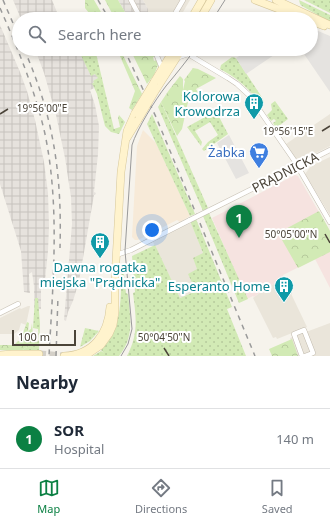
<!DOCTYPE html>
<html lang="en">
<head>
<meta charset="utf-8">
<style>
	:root { --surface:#fff; --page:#f6f6f7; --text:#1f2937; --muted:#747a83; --line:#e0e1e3; --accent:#0b8043 }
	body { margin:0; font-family:"Noto Sans",sans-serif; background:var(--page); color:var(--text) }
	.scale { position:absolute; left:12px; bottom:10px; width:64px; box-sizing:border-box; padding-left:4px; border:2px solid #4b4439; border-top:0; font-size:11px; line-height:14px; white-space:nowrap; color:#4b4439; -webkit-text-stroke:3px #fff; paint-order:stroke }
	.you { position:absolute; left:152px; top:230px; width:14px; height:14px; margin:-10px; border:3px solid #fff; border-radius:50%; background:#1a73e8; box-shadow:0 0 0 6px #1a73e833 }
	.badge { display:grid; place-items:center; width:26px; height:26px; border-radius:50%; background:var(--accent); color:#fff; font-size:13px; font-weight:700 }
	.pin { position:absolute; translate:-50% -33px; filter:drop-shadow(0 1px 2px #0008) }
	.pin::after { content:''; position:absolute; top:21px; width:14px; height:12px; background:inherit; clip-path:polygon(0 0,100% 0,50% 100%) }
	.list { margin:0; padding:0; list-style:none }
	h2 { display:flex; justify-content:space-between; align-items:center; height:52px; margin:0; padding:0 16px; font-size:17px }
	h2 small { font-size:13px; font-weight:400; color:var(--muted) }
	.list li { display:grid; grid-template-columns:26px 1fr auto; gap:12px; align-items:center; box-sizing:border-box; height:60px; padding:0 16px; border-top:1px solid var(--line) }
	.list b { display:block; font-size:15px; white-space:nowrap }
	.list p { margin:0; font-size:13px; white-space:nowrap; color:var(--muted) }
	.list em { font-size:13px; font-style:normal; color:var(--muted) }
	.icon { flex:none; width:22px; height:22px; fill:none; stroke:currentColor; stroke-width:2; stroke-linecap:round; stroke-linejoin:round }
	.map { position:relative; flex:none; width:330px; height:356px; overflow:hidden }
	.search { position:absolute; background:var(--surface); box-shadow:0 2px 6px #0003; left:12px; right:12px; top:12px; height:44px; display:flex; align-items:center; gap:10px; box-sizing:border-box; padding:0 14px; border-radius:22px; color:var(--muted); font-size:15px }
	.sheet { height:112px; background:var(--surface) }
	nav { display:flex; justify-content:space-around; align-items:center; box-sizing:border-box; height:56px; border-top:1px solid var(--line); background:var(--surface); font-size:11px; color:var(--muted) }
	nav a { display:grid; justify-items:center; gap:2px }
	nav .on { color:var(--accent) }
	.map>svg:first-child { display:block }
	.residential { fill:#eae5da }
	.commercial { fill:#f7ead8 }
	.industrial { fill:url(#industrial-grid) }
	.medical { fill:#f6e3e0 }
	.grass { fill:url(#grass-dots) }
	.forest { fill:url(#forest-crowns) }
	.parking { fill:#e5e3e0 }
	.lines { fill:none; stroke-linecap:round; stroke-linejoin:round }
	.secondary-tunnel { stroke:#d4d0c8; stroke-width:7; stroke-dasharray:7 3.5; stroke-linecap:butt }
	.street-casing { stroke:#c2bbae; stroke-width:5.5 }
	.secondary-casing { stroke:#d6c79b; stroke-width:8 }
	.street { stroke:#fff; stroke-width:4.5 }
	.secondary { stroke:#fff3cd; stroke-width:7 }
	.tram { stroke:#9a9a9a; stroke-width:1 }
	.rail { stroke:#9a9a9a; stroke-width:1.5; stroke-dasharray:5 5; stroke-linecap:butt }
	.street-bridge-casing { stroke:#c2bbae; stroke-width:5.5; stroke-linecap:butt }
	.secondary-bridge-casing { stroke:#d6c79b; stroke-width:8; stroke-linecap:butt }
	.street-bridge { stroke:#fff; stroke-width:4.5 }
	.secondary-bridge { stroke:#fff3cd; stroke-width:7 }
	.ticks { fill:none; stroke:#4b4439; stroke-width:1.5 }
	.labels { text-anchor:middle; stroke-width:4; stroke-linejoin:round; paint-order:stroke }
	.culture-label { font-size:13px; fill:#0d838f; stroke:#fff; text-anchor:end }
	.shop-label { font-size:13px; fill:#366cbe; stroke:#fff; text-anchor:end }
	.street-label { font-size:13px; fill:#4b4439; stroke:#fff }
	.ticks-label { font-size:10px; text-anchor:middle; fill:#4b4439; stroke:#fff; stroke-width:4; stroke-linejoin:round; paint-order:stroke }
</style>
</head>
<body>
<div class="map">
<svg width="330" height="356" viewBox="0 0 330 356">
	<defs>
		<pattern id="industrial-grid" width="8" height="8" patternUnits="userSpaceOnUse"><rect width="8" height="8" fill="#e6e2dd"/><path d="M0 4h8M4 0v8" fill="none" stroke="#c7c3be"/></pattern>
		<pattern id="grass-dots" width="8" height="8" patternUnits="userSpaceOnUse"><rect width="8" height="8" fill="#d2eab5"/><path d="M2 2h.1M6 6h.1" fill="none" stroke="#b6ca9c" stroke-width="1.8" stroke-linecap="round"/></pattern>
		<pattern id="forest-crowns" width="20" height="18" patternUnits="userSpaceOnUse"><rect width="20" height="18" fill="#d2eab5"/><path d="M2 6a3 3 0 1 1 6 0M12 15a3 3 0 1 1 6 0" fill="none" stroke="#b6ca9c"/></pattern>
	</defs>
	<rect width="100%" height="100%" fill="#f6f3ec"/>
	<!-- residential -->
	<path class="residential" d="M143,0H190L179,19H148V9Z
		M330,114V146L305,159L300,160L295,158L286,144Z
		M330,157V215L305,174L311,166Z
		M191,223L203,253L198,269L196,291L180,298L153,242Z
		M284,279L307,327L277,339L276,337L273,338L253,298L266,288Z
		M28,306H30L26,325L21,323L19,330L14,334H0V318L20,308L21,309Z
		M330,323V356H296L290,338Z"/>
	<!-- commercial -->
	<path class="commercial" d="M143,130L156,143L190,216L180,222L177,220L138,240H135L132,237L137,146Z"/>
	<!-- industrial -->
	<path class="industrial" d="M13,0H52L59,17L65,14L68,19H21Z
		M118,0H143L148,9V19H129Z
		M0,25L20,72L27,91L35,120L44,162L48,193L49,226L48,251L45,281L41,282V309L34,308V286L32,272L29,274L30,293L24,292L21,251L0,184Z
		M35,49H90L101,85L90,90L95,105L99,126L98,154L94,192L96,193L95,195H94L79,281L73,301L68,312L66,321L64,320L72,224L71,197L65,158L56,115L44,73Z"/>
	<!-- medical -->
	<path class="medical" d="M295,175L298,176L330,231V288L315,259L283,275L284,279L266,288L254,297L253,296L247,299L212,218Z"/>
	<!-- grass -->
	<path class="grass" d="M299,0L330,15V22L302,6L300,4Z
		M304,0H330V13Z
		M78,49H95L114,129L120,127L118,118L119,115L125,122L119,134L111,132L105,126L97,94L92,83H94L93,81L98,78L95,74L91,76Z
		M232,57L236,58L263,99L264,102L261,105C250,89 237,78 220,69L221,65Z
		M275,101L288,119L276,128L273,123L276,121L274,119L271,121L267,115L272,110L271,104Z
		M161,102L208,208L203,211L158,107Z
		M216,111L228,134L204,151L202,149L208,142L218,135L210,122L195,131L202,142L201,146L187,127Z
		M152,114L195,214L190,216L147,124Z
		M209,213L248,299L239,303L203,216Z
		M196,219L232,307L227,309L246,356H127C139,333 136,317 133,293L135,292L132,256L155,245L180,298L196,291L188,274L197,269L193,258L203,253L190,221Z
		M123,265L126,293L128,294C130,316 135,337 119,356H93L101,351L104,353L101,350C124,328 120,295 122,266Z
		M35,298H38L40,325L39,351H21L30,345L28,331L31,329L32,323L33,336H31V342H37L39,340L38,329L33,328Z
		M85,328L99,331L90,341L80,347Z"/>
	<!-- forest -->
	<path class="forest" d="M85,0H94L105,19H97L95,17L93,18L85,8Z
		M105,0H118L129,19H115Z
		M117,49H120L142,94L132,110L129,108L135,91Z
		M130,49H151L155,57H153L154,61L156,60L158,65L154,75L147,84Z
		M193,68L198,69L216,78L196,89L200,95L188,102L182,129L177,136L161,102L169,90L180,76L183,79V90L185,81L184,80Z
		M319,211L330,231V252L298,268L278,233Z
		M27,322L29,323L28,331L30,345L21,351L0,350V345H14L18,341H20Z
		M292,339L298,356H272L269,349Z"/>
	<!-- parking -->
	<path class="parking" d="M311,28L330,36V92L304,54L306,53L303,49H311Z
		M250,49H283L246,74L236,58Z
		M229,135L249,173L236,179L217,143Z
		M286,282L292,294L279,300L273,288Z"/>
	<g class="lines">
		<!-- secondary-tunnel -->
		<path class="secondary-tunnel" d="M39,354L64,356"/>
		<defs>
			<path id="street" d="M131,0L141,19
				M172,19L183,0
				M154,49L162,68
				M176,58L188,54L228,78L237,84L249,95L294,160L330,222
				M208,211L330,150
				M116,255L131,250L190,220
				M0,313L18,304
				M302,356L294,334L304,330L313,353L305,356"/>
			<path id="secondary" d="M255,0L305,19
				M276,0L330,25
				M191,19L202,0
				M200,19L211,0
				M311,21L324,26
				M154,82L174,49
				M157,88L182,49
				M127,138L138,120
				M0,355L12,354H39
				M64,356C93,355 108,334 110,307
				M85,356L101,345L109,334L113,325L115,312V279L121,172L127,131L135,113"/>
		</defs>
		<!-- street casing -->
		<use href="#street" class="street-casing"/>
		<!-- secondary casing -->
		<use href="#secondary" class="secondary-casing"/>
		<!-- street -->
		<use href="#street" class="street"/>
		<!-- secondary -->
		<use href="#secondary" class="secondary"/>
		<!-- tram -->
		<path class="tram" d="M213,19L225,0
			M121,356L128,344L132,329L125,251L132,145C137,129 155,100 166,86C176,74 186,62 195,49"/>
		<!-- rail -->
		<path class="rail" d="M3,0L19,37
			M98,0L109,19
			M0,8C18,49 35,90 45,134C60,207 53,282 49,356
			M24,49C54,117 62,175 60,248
			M124,49L156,117L255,356
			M56,356L58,296"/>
		<defs>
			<path id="street-bridge" d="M190,220L208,211"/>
			<path id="secondary-bridge" d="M135,113L154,82
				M138,120L157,88"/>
		</defs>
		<!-- street-bridge casing -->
		<use href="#street-bridge" class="street-bridge-casing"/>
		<!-- secondary-bridge casing -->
		<use href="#secondary-bridge" class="secondary-bridge-casing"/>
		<!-- street-bridge -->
		<use href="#street-bridge" class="street-bridge"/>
		<!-- secondary-bridge -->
		<use href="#secondary-bridge" class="secondary-bridge"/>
	</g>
	<!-- ticks -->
	<path class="ticks" d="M0,114L8,109M322,131L330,126M325,234L330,243M164,348L169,356"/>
	<!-- icons -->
	<defs>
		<symbol id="building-pin" viewBox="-11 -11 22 30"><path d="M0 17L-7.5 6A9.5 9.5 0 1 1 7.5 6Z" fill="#0f9aa8" stroke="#fff"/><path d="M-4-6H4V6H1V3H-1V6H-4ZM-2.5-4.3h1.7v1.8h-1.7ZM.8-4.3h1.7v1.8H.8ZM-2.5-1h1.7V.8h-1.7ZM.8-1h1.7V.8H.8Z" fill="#fff"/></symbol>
		<symbol id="supermarket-pin" viewBox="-11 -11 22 30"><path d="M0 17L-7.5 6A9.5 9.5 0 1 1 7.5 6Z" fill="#3f7fe0" stroke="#fff"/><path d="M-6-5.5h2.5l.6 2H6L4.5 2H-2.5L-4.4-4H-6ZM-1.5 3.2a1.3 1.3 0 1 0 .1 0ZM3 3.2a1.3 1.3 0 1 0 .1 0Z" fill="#fff"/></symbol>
	</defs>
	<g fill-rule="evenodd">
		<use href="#building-pin" x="243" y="92" width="22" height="30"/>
		<use href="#supermarket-pin" x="248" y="141" width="22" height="30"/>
		<use href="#building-pin" x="89" y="231" width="22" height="30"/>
		<use href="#building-pin" x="273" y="275" width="22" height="30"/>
	</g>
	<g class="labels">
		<!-- culture labels -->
		<g class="culture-label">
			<text x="240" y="101">Kolorowa<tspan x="240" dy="15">Krowodrza</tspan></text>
			<text x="100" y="272" text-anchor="middle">Dawna rogatka<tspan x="100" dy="15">miejska "Prądnicka"</tspan></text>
			<text x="270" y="291">Esperanto Home</text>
		</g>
		<!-- shop labels -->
		<g class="shop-label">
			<text x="245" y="157">Żabka</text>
		</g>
		<!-- street labels -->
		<g class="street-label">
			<text transform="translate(285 172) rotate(-27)" y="5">PRĄDNICKA</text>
		</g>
	</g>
	<g class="ticks-label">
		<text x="42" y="112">19°56'00"E</text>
		<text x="288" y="135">19°56'15"E</text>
		<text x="291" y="238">50°05'00"N</text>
		<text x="164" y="341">50°04'50"N</text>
	</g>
</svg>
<div class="scale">100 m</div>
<div class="you"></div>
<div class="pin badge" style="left:239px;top:238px">1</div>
<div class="search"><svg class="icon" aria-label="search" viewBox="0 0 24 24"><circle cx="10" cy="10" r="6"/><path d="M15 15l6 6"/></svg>Search here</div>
</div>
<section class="sheet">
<h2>Nearby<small></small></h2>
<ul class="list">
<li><span class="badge">1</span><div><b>SOR</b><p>Hospital</p></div><em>140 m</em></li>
</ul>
</section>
<nav>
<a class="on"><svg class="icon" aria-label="map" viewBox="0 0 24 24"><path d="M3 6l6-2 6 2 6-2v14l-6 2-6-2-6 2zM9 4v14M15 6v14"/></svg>Map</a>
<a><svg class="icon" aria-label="directions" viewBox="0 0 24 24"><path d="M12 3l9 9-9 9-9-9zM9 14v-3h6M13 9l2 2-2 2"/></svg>Directions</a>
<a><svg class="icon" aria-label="saved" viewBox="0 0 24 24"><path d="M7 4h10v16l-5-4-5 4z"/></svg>Saved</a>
</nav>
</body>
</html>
